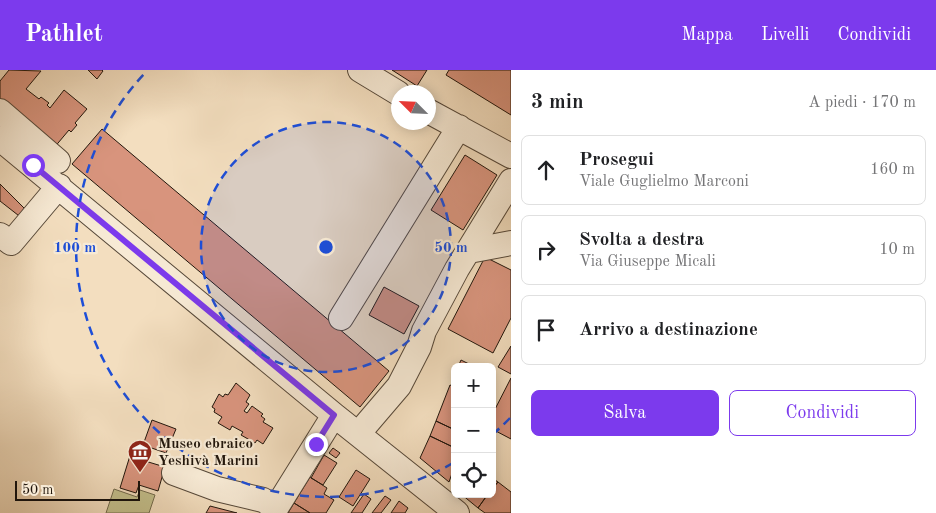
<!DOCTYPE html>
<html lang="it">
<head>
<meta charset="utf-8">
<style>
	:root { --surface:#fff; --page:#f6f6f6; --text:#202124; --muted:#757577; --line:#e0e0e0; --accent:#7c3aed }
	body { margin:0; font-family:"Old Standard TT",serif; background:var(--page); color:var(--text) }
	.controls { position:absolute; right:15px; bottom:15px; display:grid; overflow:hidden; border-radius:8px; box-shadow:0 2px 12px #0003 }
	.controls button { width:45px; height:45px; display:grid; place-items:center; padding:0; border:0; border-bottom:1px solid var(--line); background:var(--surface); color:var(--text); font:25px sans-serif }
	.compass { position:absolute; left:391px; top:15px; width:45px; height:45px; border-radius:50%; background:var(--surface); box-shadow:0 2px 12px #0003; rotate:294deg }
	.scale { position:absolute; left:15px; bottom:12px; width:125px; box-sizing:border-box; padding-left:5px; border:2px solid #21160c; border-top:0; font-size:14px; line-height:18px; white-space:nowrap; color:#21160c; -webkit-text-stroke:4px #f7ead5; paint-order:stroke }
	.stop { position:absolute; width:15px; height:15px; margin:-11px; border:4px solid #7c3aed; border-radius:50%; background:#fff }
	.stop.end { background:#7c3aed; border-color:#fff; box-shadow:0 1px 5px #0008 }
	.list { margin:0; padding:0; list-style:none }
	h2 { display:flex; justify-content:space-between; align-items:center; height:65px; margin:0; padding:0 20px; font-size:21px }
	h2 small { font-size:16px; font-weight:400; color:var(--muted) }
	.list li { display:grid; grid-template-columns:32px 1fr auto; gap:15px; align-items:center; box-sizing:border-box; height:70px; margin:0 10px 10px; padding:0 10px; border:1px solid var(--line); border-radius:8px }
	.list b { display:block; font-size:19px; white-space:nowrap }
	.list p { margin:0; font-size:16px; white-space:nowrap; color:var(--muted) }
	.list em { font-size:16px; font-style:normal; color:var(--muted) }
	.actions { display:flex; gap:10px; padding:15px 20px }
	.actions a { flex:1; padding:11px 0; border:1px solid var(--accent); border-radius:8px; text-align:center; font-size:18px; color:var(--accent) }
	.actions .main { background:var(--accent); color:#fff }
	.icon { flex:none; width:28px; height:28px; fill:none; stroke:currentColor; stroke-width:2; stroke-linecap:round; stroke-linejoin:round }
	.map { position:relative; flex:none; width:511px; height:443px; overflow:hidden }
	header { display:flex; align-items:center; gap:30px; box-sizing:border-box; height:70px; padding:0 25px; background:var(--accent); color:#fff }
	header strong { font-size:24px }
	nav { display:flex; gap:28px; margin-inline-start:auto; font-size:18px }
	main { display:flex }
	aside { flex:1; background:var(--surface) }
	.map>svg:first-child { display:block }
	.green { fill:#c3bf8c; stroke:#726a4c }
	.building { fill:#d8947d; stroke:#21160c }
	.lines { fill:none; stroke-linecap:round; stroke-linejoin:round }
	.minor-casing { stroke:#564839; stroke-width:26 }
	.minor { stroke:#f7ead5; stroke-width:24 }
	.route { stroke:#7c3aed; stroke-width:6 }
	.ring { fill:none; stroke:#1d4ed8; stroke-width:2.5; stroke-dasharray:9 6 }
	.labels { text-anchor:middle; stroke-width:4.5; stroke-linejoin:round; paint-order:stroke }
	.poi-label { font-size:15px; font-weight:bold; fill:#21160c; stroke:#f7ead5; text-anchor:start }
	.centre { fill:#1d4ed8; stroke:#f7ead5; stroke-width:2.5 }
	.ring-label { font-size:15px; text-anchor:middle; font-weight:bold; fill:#1d4ed8; stroke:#f7ead5; stroke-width:4.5; stroke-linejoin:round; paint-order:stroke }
</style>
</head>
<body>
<header>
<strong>Pathlet</strong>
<nav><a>Mappa</a><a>Livelli</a><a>Condividi</a></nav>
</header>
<main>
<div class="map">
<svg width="511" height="443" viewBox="0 0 511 443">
	<rect width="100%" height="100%" fill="#f3debf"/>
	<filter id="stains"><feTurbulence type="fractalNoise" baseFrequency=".004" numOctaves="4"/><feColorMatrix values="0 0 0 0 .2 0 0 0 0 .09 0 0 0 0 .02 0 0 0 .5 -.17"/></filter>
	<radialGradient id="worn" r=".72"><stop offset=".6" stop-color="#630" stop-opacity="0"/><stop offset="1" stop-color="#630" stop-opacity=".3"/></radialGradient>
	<!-- green -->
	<path class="green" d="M114,419L137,427L140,420L155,425L149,443H106Z"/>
	<!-- building -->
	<path class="building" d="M9,0L41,1L26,19L39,29L41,27L49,33L47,35L50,38L64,20L87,39L75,53L77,55L71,62L69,60L53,79L0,32V11Z
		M88,0H102L103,1L97,9Z
		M392,0H427L417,16Z
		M449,0H511V45L446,5Z
		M102,59L389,301L360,337L72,94Z
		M465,85L497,105L463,160L431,140Z
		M0,114L28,142L23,149L0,131Z
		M485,187L511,200V248L493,283L448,259Z
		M384,217L419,236L404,264L369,245Z
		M511,276V304L498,297Z
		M461,290L475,297H458Z
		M511,308V369L492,359V345Z
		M236,313L250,325L246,332L249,334L244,341L247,343L252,336L263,344L261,346L265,349L263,352L273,358L263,374L257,370L255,373L241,365L243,362L232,356L230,360L218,353L222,347L214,342L215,339L212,337L219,324L223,327L225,324L228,325Z
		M450,315L455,317V360L436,351Z
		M152,350L176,359L166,383L143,375Z
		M436,351L455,360V378L430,366Z
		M430,366L455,378V395L449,412L420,388Z
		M133,376L148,381L145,391L165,397L158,421L139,415L136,423L120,418Z
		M333,378L340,383L336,388L329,383Z
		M324,385L337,393L323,415L311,408Z
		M356,400L370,409L353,436L339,427Z
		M310,407L327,418L324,424L334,430L326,443H310L294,433Z
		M492,408L498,412L492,419Z
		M498,412L511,422V443H485L478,438L488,424H492V419Z
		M364,424L371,429L362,443H351Z
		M461,424H488L478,438Z
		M385,426L391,430L381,443H372Z
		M399,431L408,438L405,443H391Z
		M294,433L310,443H288Z
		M210,436L237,443H206Z"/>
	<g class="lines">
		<defs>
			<path id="minor" d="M360,0L398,23
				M0,41L58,91
				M428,41L511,86
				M0,69L334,345L457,443
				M0,165L11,173L59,116
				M469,181L511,173
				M341,248L459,57
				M358,364L399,316L419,277L424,261L457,199L511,111
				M174,403L217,419L263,430L276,438
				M273,443L334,345"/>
		</defs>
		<!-- minor casing -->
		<use href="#minor" class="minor-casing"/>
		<!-- minor -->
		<use href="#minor" class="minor"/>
	</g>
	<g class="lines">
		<!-- route -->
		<path class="route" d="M33,95L334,345L316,374"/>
	</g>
	<!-- distance rings -->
	<circle cx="326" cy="177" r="125" fill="#1d4ed8" fill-opacity=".12"/>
	<g class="ring">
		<circle cx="326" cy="177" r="125"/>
		<path d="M510 348A251 251 0 0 1 492 365M453 393A251 251 0 0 1 147 1"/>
	</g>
	<!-- icons -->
	<defs>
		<symbol id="museum-pin" viewBox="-11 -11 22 30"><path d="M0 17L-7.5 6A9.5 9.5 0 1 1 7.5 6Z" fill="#8f2418" stroke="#f7ead5"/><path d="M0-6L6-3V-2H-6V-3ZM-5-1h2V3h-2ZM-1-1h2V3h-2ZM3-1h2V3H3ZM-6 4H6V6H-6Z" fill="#fff"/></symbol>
	</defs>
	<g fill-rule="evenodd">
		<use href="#museum-pin" x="126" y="368" width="28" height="38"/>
	</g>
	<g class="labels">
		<!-- poi labels -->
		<g class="poi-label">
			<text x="158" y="378">Museo ebraico<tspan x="158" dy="17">Yeshivà Marini</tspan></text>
		</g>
	</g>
	<circle cx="326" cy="177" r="8" class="centre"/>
	<g class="ring-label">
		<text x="451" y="182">50 m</text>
		<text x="75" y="182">100 m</text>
	</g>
	<rect width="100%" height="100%" filter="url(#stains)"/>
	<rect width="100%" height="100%" fill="url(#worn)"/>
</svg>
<div class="controls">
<button>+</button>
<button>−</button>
<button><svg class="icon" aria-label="locate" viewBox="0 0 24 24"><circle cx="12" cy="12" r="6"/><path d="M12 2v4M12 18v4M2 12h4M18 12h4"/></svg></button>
</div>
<svg class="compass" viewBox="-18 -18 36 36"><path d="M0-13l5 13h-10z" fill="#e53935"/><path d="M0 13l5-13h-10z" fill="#757577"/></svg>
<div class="scale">50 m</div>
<div class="stop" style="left:33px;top:95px"></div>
<div class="stop end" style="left:316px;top:374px"></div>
</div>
<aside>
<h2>3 min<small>A piedi · 170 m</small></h2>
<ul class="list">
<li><svg class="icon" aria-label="ahead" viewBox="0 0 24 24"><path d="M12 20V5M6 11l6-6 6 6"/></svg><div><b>Prosegui</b><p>Viale Guglielmo Marconi</p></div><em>160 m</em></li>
<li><svg class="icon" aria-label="right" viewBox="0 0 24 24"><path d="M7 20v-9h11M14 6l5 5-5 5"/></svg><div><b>Svolta a destra</b><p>Via Giuseppe Micali</p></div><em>10 m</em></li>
<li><svg class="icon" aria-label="arrive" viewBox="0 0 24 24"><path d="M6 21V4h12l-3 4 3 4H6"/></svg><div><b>Arrivo a destinazione</b></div></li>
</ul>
<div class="actions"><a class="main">Salva</a><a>Condividi</a></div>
</aside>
</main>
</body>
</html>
